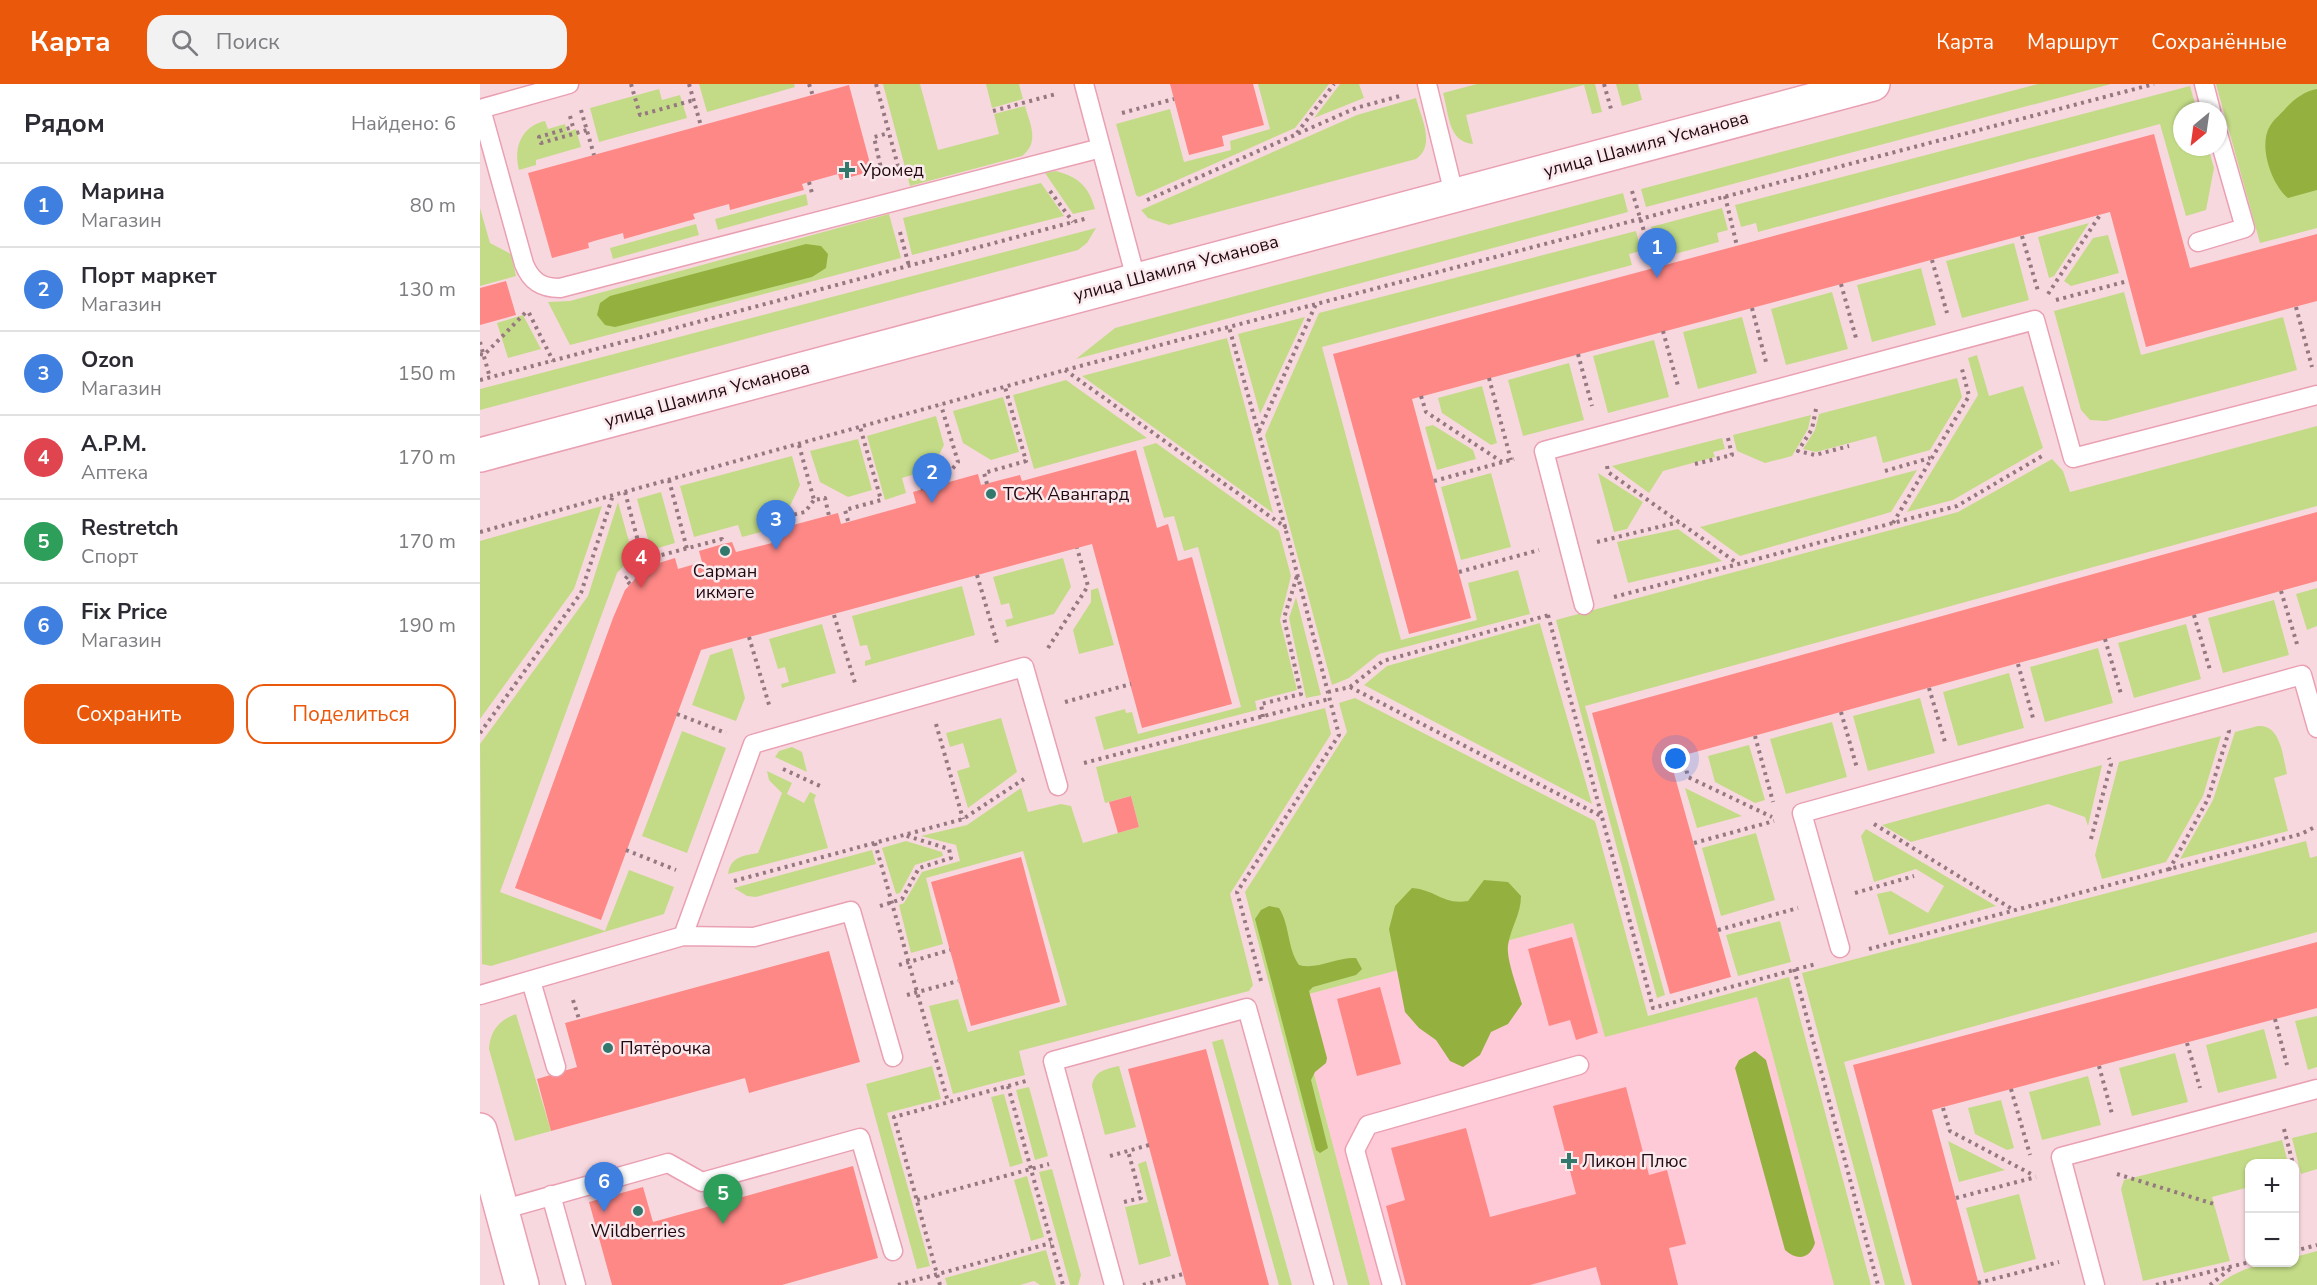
<!DOCTYPE html>
<html lang="ru">
<head>
<meta charset="utf-8">
<style>
	:root { --surface:#fff; --page:#f2f2f3; --text:#2b2b33; --muted:#7c7c81; --line:#e1e1e2; --accent:#ea580c }
	body { margin:0; font-family:"Nunito Sans",sans-serif; background:var(--page); color:var(--text) }
	.controls { position:absolute; right:18px; bottom:18px; display:grid; overflow:hidden; border-radius:12px; box-shadow:0 2px 4px #0004 }
	.controls button { width:54px; height:54px; display:grid; place-items:center; padding:0; border:0; border-bottom:2px solid var(--line); background:var(--surface); color:var(--text); font:30px sans-serif }
	.compass { position:absolute; left:1693px; top:18px; width:54px; height:54px; border-radius:50%; background:var(--surface); box-shadow:0 2px 4px #0004; rotate:209deg }
	.you { position:absolute; left:1196px; top:675px; width:21px; height:21px; margin:-15px; border:4px solid #fff; border-radius:50%; background:#1a73e8; box-shadow:0 0 0 9px #1a73e833 }
	.badge { display:grid; place-items:center; width:39px; height:39px; border-radius:50%; background:var(--accent); color:#fff; font-size:20px; font-weight:700 }
	.pin { position:absolute; translate:-50% -50px; filter:drop-shadow(0 2px 3px #0008) }
	.pin::after { content:''; position:absolute; top:32px; width:21px; height:18px; background:inherit; clip-path:polygon(0 0,100% 0,50% 100%) }
	.list { margin:0; padding:0; list-style:none }
	h2 { display:flex; justify-content:space-between; align-items:center; height:78px; margin:0; padding:0 24px; font-size:26px }
	h2 small { font-size:20px; font-weight:400; color:var(--muted) }
	.list li { display:grid; grid-template-columns:39px 1fr auto; gap:18px; align-items:center; box-sizing:border-box; height:84px; padding:0 24px; border-top:2px solid var(--line) }
	.list b { display:block; font-size:22px; white-space:nowrap }
	.list p { margin:0; font-size:20px; white-space:nowrap; color:var(--muted) }
	.list em { font-size:20px; font-style:normal; color:var(--muted) }
	.actions { display:flex; gap:12px; padding:18px 24px }
	.actions a { flex:1; padding:14px 0; border:2px solid var(--accent); border-radius:18px; text-align:center; font-size:21px; color:var(--accent) }
	.actions .main { background:var(--accent); color:#fff }
	.icon { flex:none; width:33px; height:33px; fill:none; stroke:currentColor; stroke-width:2; stroke-linecap:round; stroke-linejoin:round }
	.map { position:relative; flex:none; width:1837px; height:1201px; overflow:hidden }
	header { display:flex; align-items:center; gap:36px; box-sizing:border-box; height:84px; padding:0 30px; background:var(--accent); color:#fff }
	header strong { font-size:28px }
	nav { display:flex; gap:33px; margin-inline-start:auto; font-size:21px }
	.search { width:420px; height:54px; background:var(--page); display:flex; align-items:center; gap:15px; box-sizing:border-box; padding:0 21px; border-radius:18px; color:var(--muted); font-size:22px }
	main { display:flex }
	aside { flex:1; background:var(--surface) }
	.map>svg:first-child { display:block }
	.built { fill:#fecad7 }
	.green { fill:#c3db87 }
	.forest { fill:#94b03e }
	.building { fill:#fe8886 }
	.lines { fill:none; stroke-linecap:round; stroke-linejoin:round }
	.lane-casing { stroke:#eaa0b3; stroke-width:21 }
	.street-casing { stroke:#eaa0b3; stroke-width:36 }
	.path { stroke:#957880; stroke-width:4; stroke-dasharray:3 4.5; stroke-linecap:butt }
	.lane { stroke:#fff; stroke-width:18 }
	.street { stroke:#fff; stroke-width:33 }
	.poi-dot { fill:#32786d; stroke:#faeaed; stroke-width:2 }
	.labels { text-anchor:middle; stroke-width:5; stroke-linejoin:round; paint-order:stroke }
	.street-label { font-size:18px; fill:#230912; stroke:#faeaed }
	.poi-label { font-size:18px; fill:#230912; stroke:#faeaed; text-anchor:start }
</style>
</head>
<body>
<header>
<strong>Карта</strong>
<div class="search"><svg class="icon" aria-label="search" viewBox="0 0 24 24"><circle cx="10" cy="10" r="6"/><path d="M15 15l6 6"/></svg>Поиск</div>
<nav><a>Карта</a><a>Маршрут</a><a>Сохранённые</a></nav>
</header>
<main>
<aside>
<h2>Рядом<small>Найдено: 6</small></h2>
<ul class="list">
<li><span class="badge" style="background:#3f7fe0">1</span><div><b>Марина</b><p>Магазин</p></div><em>80 m</em></li>
<li><span class="badge" style="background:#3f7fe0">2</span><div><b>Порт маркет</b><p>Магазин</p></div><em>130 m</em></li>
<li><span class="badge" style="background:#3f7fe0">3</span><div><b>Ozon</b><p>Магазин</p></div><em>150 m</em></li>
<li><span class="badge" style="background:#e0444e">4</span><div><b>А.Р.М.</b><p>Аптека</p></div><em>170 m</em></li>
<li><span class="badge" style="background:#2e9e5b">5</span><div><b>Restretch</b><p>Спорт</p></div><em>170 m</em></li>
<li><span class="badge" style="background:#3f7fe0">6</span><div><b>Fix Price</b><p>Магазин</p></div><em>190 m</em></li>
</ul>
<div class="actions"><a class="main">Сохранить</a><a>Поделиться</a></div>
</aside>
<div class="map">
<svg width="1837" height="1201" viewBox="0 0 1837 1201">
	<rect width="100%" height="100%" fill="#f8d8df"/>
	<!-- built -->
	<path class="built" d="M1093,839L1125,952L1277,913L1354,1201H890L814,914Z"/>
	<!-- green -->
	<path class="green" d="M219,0H314L315,3L227,28Z
		M403,0H440L458,66L519,50L514,30L545,22C550,40 560,58 542,72L430,102Z
		M506,0H539L543,15L512,24Z
		M778,0H849L815,44L659,113L656,111L636,40L690,25L704,78L751,66L750,57L790,45Z
		M860,0H879L884,14L834,34Z
		M997,0H1115L1122,28L1112,30L1104,1L986,31L993,60C968,58 969,30 963,9Z
		M1136,0H1158L1162,16L1142,22Z
		M1558,0H1631L1166,123L1161,105Z
		M1736,0H1837V144L1780,159Z
		M1710,2L1717,27H1702V63H1728L1734,84L1726,126L1706,132L1680,40L1278,148L1276,139L1261,143L1255,121Z
		M179,5L182,16L200,11L207,34L119,58L110,24Z
		M936,14C941,34 956,61 936,75L689,141L668,134L661,126L877,31Z
		M65,37L68,45L85,40L87,48L96,45L101,63L56,76V81L39,86C33,63 42,42 65,37Z
		M576,87C598,93 609,102 615,125L593,130L565,89Z
		M561,99L584,132L432,171L423,134Z
		M1143,109L1148,128L596,275L635,244Z
		M326,110L328,121L238,146L235,135Z
		M0,124L10,159L31,170L36,192L0,202Z
		M1242,124L1248,146L1237,149L1239,158L1191,171L1188,159L1176,162L1171,143Z
		M409,130L421,174L90,261L68,218L90,217Z
		M1609,139L1574,192L1569,194L1558,153Z
		M216,140L219,151L133,175L130,164Z
		M616,144L607,159L598,166L0,326V305Z
		M1156,147L1161,167L1149,170L1152,181L842,263L921,556L997,536L988,499L1038,486L1050,530L899,570L869,594L852,601L785,351L839,229Z
		M1628,151L1639,189L1591,202L1584,197L1613,154Z
		M1534,159L1549,216L1482,234L1466,177Z
		M1441,184L1456,241L1392,258L1377,201Z
		M1352,208L1368,265L1306,281L1291,225Z
		M1644,208L1661,271L1803,233L1817,286L1626,337L1610,336L1601,326L1574,227Z
		M43,231L61,265L28,274L17,239Z
		M825,233L780,330L758,250Z
		M1262,233L1277,289L1218,305L1203,248Z
		M747,254L793,429L602,292Z
		M1174,256L1189,313L1128,329L1113,272Z
		M1497,271L1509,312L1543,302L1563,364L1473,416L1427,428L1498,311L1488,274Z
		M1089,279L1104,336L1043,352L1028,296Z
		M1477,294L1482,313L1450,366L1403,379L1396,352L1336,368L1323,365L1335,346L1339,330Z
		M586,296L667,354L554,385L533,311Z
		M1002,302L1017,359L1011,361L962,329L958,314Z
		M523,313L539,368L511,376L483,359L473,327Z
		M1331,331L1328,345L1312,372L1285,379L1257,367L1253,351Z
		M456,332L464,361L452,385L422,394L426,409L405,416L387,352Z
		M953,341L993,366L996,375L957,386L945,343Z
		M1837,342V422L1105,622L1185,911L1177,914L1076,536L1478,428L1572,375L1583,387L1590,408Z
		M1242,354L1245,365L1233,368L1235,373L1183,387L1169,409L1132,382Z
		M378,355L392,406L368,413L340,398L330,367Z
		M676,359L799,447L811,492L800,536L817,606L775,617L777,626L624,666L615,633L645,625L646,629L652,628L658,650L761,623L718,463L704,467L694,432L684,434L663,363Z
		M312,372L320,401L309,424L277,433L281,448L262,453L258,441L214,453L200,402Z
		M1437,386L1411,428L1260,472L1220,443Z
		M1011,389L1031,463L981,476L961,403Z
		M1118,389L1163,418L1147,445L1134,448Z
		M181,408L195,459L171,466L157,415Z
		M138,418L153,472L137,489L20,808L125,847L149,786L194,803L184,830L11,882L2,880L0,660L108,512Z
		M122,422L94,505L0,635V457Z
		M1198,445L1242,477L1148,499L1137,458Z
		M583,474L591,503L574,530L527,543L525,536L533,534L529,519L521,521L513,493Z
		M482,502L495,551L385,582V577L391,575L387,561L380,562L372,532Z
		M618,504L634,561L599,570L593,546L611,518V506Z
		M1837,504V542L1827,546L1816,510Z
		M816,513L841,611L826,614L809,534Z
		M1794,516L1809,571L1743,589L1728,534Z
		M1060,539V540L1112,720L884,601L907,582Z
		M342,540L356,589L302,604L301,600L309,598L305,583L298,585L289,555Z
		M1706,540L1721,595L1654,614L1638,559Z
		M252,564L265,614L256,637L212,621L230,571Z
		M1618,564L1633,619L1565,638L1550,583Z
		M1529,589L1544,644L1478,662L1463,608Z
		M875,614L1115,737L1168,932L1309,893L1391,1201H1354L1277,913L1125,953L1093,839L814,914L890,1201H868L765,808L867,648L859,619Z
		M1440,614L1455,669L1388,687L1373,632Z
		M845,624L851,650L750,810L773,901L769,907L539,967L545,991L473,1010L449,922L478,915L488,948L587,921L543,767L446,794L463,860L431,869L419,821L424,819L442,788L480,777L476,761L441,752L487,741L541,704L548,728L581,720L591,722L603,759L659,743L651,712L625,719L616,683Z
		M521,634L537,688L488,724L477,687L490,683L483,659L470,663L466,649Z
		M1352,638L1367,693L1306,710L1290,655Z
		M1778,642C1801,640 1803,673 1807,690L1794,694L1808,747L1700,775L1733,716L1755,648Z
		M202,647L246,664L207,769L162,752Z
		M1741,652L1723,712L1686,778L1622,795L1615,771L1639,678Z
		M1269,661L1285,716L1275,719L1235,698L1228,672Z
		M312,663L322,668L327,688L295,673L299,667Z
		M1622,681L1608,742L1605,733L1568,720L1431,758L1402,741Z
		M287,687L312,699L307,710L324,719L330,708L336,711L334,716L348,764L248,790C251,772 263,772 278,769L302,709L289,696Z
		M1205,704L1262,732L1217,744Z
		M1386,745L1516,822L1409,851L1397,810L1411,807L1448,829L1464,802L1436,785L1394,798L1381,752Z
		M1276,749L1295,816L1241,832L1222,764Z
		M426,757L462,768L463,772L435,781L420,809L416,810L402,764Z
		M1826,757L1830,774L1837,772V848L1364,978L1425,1201H1405L1322,889Z
		M392,766L396,780L276,813L267,812L254,804Z
		M1300,837L1311,878L1258,892L1246,851Z
		M36,930L71,1047L35,1057L9,965C10,947 19,936 36,930Z
		M1837,932V983L1828,986L1815,937Z
		M1784,945L1797,994L1738,1009L1726,961Z
		M743,955L812,1201H799L732,958Z
		M1695,969L1708,1018L1652,1032L1639,984Z
		M452,982L461,1015L407,1029L450,1182L437,1185L386,1000Z
		M639,982L656,1043L625,1051L612,1002C614,987 626,985 639,982Z
		M1608,992L1621,1041L1562,1056L1549,1008Z
		M549,1003L568,1072L555,1076L536,1006Z
		M524,1010L543,1079L530,1083L511,1013Z
		M1521,1016L1534,1064L1527,1066L1495,1050L1488,1024Z
		M1837,1048V1085L1821,1090L1812,1054Z
		M1802,1056L1808,1079L1770,1080L1769,1103L1732,1113L1750,1177L1663,1197L1641,1105L1644,1096Z
		M1468,1057L1525,1086L1479,1098Z
		M666,1077L691,1172L659,1181L645,1123L668,1118L658,1080Z
		M572,1085L601,1191L598,1201H590L559,1088Z
		M547,1092L564,1153L551,1157L534,1096Z
		M1539,1110L1556,1175L1504,1189L1486,1124Z
		M566,1166L576,1201H560L554,1197L540,1201H467L465,1194Z
		M1837,1167V1201H1738C1760,1183 1786,1178 1814,1178L1815,1173Z"/>
	<!-- forest -->
	<path class="forest" d="M1837,5V106L1808,114C1791,100 1778,61 1790,42C1794,35 1801,30 1806,24C1814,15 1825,7 1837,5Z
		M326,160L341,162L348,170L346,184L332,193L135,243L125,241L117,231L120,219L130,212Z
		M1004,796L1028,798L1041,812C1041,830 1031,843 1028,861C1026,875 1038,906 1042,920L1028,940L1011,948L1000,971L983,983L970,977L956,956L939,944L925,928L909,845L915,822L932,804C957,806 962,821 988,817Z
		M789,822L799,824C810,841 807,864 819,881C837,886 857,873 876,874L882,885L876,891L833,903L829,907L847,974L846,979L835,988L831,996L848,1064L840,1069L836,1066L775,835L781,826Z
		M1275,967L1286,976L1335,1159C1330,1175 1317,1177 1305,1166L1255,984L1259,976Z"/>
	<!-- building -->
	<path class="building" d="M690,0H773L784,41L742,52L744,62L709,71Z
		M369,1L392,87L360,96L358,90L322,100L324,106L250,126L249,120L220,128L213,130L215,135L144,155L143,149L114,157L108,159L109,164L72,174L48,89Z
		M1674,50L1710,184L1837,150V217L1666,263L1630,128L932,315L991,534L929,550L853,270Z
		M26,197L36,231L0,241V204Z
		M656,366L677,444L688,440L698,477L712,473L752,620L662,644L612,460L221,566L121,836L35,804L133,534L145,506L166,483L195,474L198,485L222,478L219,467L243,460L252,458L256,468L292,459L289,448L298,445L358,429L361,440L436,419L433,408L498,390L501,401L540,391L542,397Z
		M1837,428V497L1190,675L1251,893L1190,910L1112,629Z
		M651,712L659,743L638,749L629,718Z
		M541,773L580,918L491,942L451,798Z
		M1092,853L1118,949L1096,956L1090,936L1069,942L1048,865Z
		M1837,858V924L1452,1026L1499,1201H1432L1373,981Z
		M349,867L380,978L269,1009L265,994L71,1047L57,995L97,983L85,939Z
		M900,903L921,980L877,992L857,915Z
		M726,965L789,1201H706L648,985Z
		M1146,1003L1169,1091L1187,1086L1206,1160L1189,1164L1198,1201H1121L1116,1183L1050,1201H926L906,1122L925,1116L911,1064L986,1044L1010,1133L1096,1110L1073,1022Z
		M373,1082L398,1174L302,1201H132L109,1118L163,1103L173,1138Z"/>
	<g class="lines">
		<defs>
			<path id="lane" d="M604,0L656,195
				M947,0L974,110
				M1724,0L1731,27
				M0,25L89,0
				M1,25L44,180C51,197 61,204 80,204L621,64
				M1718,158L1765,144L1738,50
				M1104,521L1064,367L1555,236L1593,374L1837,311
				M203,852L273,660L544,583L578,702
				M1360,864L1322,729L1822,591L1837,644
				M51,897L76,983
				M0,911L203,852L274,853L371,827L413,973
				M71,1111L96,1201
				M21,1126L188,1079L222,1098L380,1054L413,1167
				M634,1201L573,977L767,924L844,1201
				M912,1201L875,1066L888,1041L1099,981
				M1615,1201L1581,1073L1837,1005"/>
			<path id="street" d="M0,371L1393,0
				M0,1046L42,1201"/>
		</defs>
		<!-- lane casing -->
		<use href="#lane" class="lane-casing"/>
		<!-- street casing -->
		<use href="#street" class="street-casing"/>
		<!-- path -->
		<path class="path" d="M151,0L160,31L214,16
			M209,0L221,42
			M329,0L333,12
			M396,0L419,86
			M1124,0L1131,25
			M101,26L114,71
			M513,27L576,10
			M642,29L694,15
			M90,32L93,43L59,53L61,59L107,46
			M817,49L854,0
			M402,89L394,53L409,49
			M329,98L332,109
			M570,107L593,138
			M1152,107L1175,184
			M1245,112L1257,162
			M667,116L876,24L920,12
			M420,148L429,182
			M1542,152L1558,207
			M1452,176L1467,229
			M1361,200L1376,254
			M1568,210L1620,131
			M1576,216L1648,197
			M1816,223L1832,283
			M1272,224L1286,278
			M49,229L73,277
			M1183,247L1198,302
			M0,258L10,294
			M0,270L4,271L47,227
			M1098,270L1112,322
			M585,286L805,443L749,243
			M1009,294L1031,376
			M0,296L608,134
			M941,312L946,328L1022,378
			M1336,325L1332,345L1318,367L1335,371L1369,362
			M779,347L836,220
			M319,361L334,416L345,414L349,432
			M1215,380L1252,371L1247,350
			M1127,382L1128,388L1257,479
			M1405,387L1450,374
			M189,396L207,465
			M954,397L1034,375
			M507,400L504,389L546,377L525,303
			M443,406L441,396L469,389L478,378L461,321
			M145,408L163,476
			M368,437L365,426L401,416L380,343
			M1413,439L1489,312L1482,285
			M298,445L295,435L325,428L334,416
			M0,448L585,286L1674,0
			M1117,458L1199,438
			M979,488L1059,466
			M497,491L517,559
			M150,500L145,495L163,476L242,455L243,460
			M1801,507L1817,560
			M1134,513L1477,422L1562,372
			M354,531L375,599
			M1068,531L1173,924L1336,880
			M1714,531L1730,586
			M269,553L290,624
			M1625,555L1641,610
			M568,564L608,502L597,464
			M1538,580L1553,634
			M870,603L1121,732
			M1449,604L1465,658
			M848,608L870,603L903,577L1069,531
			M585,618L651,600
			M1361,628L1377,684
			M197,630L246,649
			M783,633L781,620L821,610L804,534L817,492
			M456,640L483,735
			M0,649L101,509L133,411
			M1275,652L1293,718
			M1203,672L1208,693L1292,733
			M604,679L849,615
			M303,685L340,702
			M1394,740L1532,825
			M1611,755L1631,680L1629,674
			M395,759L468,1018
			M1214,759L1294,737
			M146,766L196,786
			M1689,786L1728,715L1749,647L1747,642
			M254,797L483,735L544,695
			M1375,809L1434,792
			M400,822L422,815L439,784L471,774L469,765L424,751
			M1238,846L1318,824
			M1389,865L1821,750L1837,742
			M419,881L470,866
			M1314,885L1398,1201
			M781,897L757,808L859,651L805,443
			M427,911L478,897
			M93,916L99,935
			M1795,935L1807,981
			M1707,959L1720,1004
			M1619,982L1632,1030
			M528,1002L583,1201
			M1531,1005L1550,1071
			M1463,1024L1470,1047L1553,1091
			M1804,1045L1813,1080
			M630,1072L669,1061
			M1814,1084L1816,1091
			M1637,1090L1734,1120
			M1476,1114L1556,1093
			M437,1116L569,1080
			M644,1118L661,1114L648,1067
			M1814,1167L1837,1161
			M1498,1199L1579,1178
			M418,1201L571,1159
			M460,1201L414,1033L546,997
			M663,1201L703,1190
			M1676,1201L1770,1178
			M1730,1201L1750,1185"/>
		<!-- lane -->
		<use href="#lane" class="lane"/>
		<!-- street -->
		<use href="#street" class="street"/>
	</g>
	<!-- markers -->
	<g class="poi-dot">
		<path d="M364 77h6v6h6v6h-6v6h-6v-6h-6v-6h6z"/>
		<circle cx="511" cy="410" r="6"/>
		<circle cx="245" cy="467" r="6"/>
		<circle cx="128" cy="964" r="6"/>
		<path d="M1086 1068h6v6h6v6h-6v6h-6v-6h-6v-6h6z"/>
		<circle cx="158" cy="1127" r="6"/>
	</g>
	<g class="labels">
		<!-- street labels -->
		<g class="street-label">
			<text transform="translate(1166 60) rotate(-15)" y="6">улица Шамиля Усманова</text>
			<text transform="translate(696 184) rotate(-15)" y="6">улица Шамиля Усманова</text>
			<text transform="translate(227 310) rotate(-15)" y="6">улица Шамиля Усманова</text>
		</g>
		<!-- poi labels -->
		<g class="poi-label">
			<text x="380" y="92">Уромед</text>
			<text x="523" y="416">ТСЖ Авангард</text>
			<text x="245" y="493" text-anchor="middle">Сарман<tspan x="245" dy="21">икмәге</tspan></text>
			<text x="140" y="970">Пятёрочка</text>
			<text x="1102" y="1083">Ликон Плюс</text>
			<text x="158" y="1153" text-anchor="middle">Wildberries</text>
		</g>
	</g>
</svg>
<div class="controls">
<button>+</button>
<button>−</button>
</div>
<svg class="compass" viewBox="-18 -18 36 36"><path d="M0-13l5 13h-10z" fill="#e53935"/><path d="M0 13l5-13h-10z" fill="#7c7c81"/></svg>
<div class="you"></div>
<div class="pin badge" style="left:1177px;top:194px;background:#3f7fe0">1</div>
<div class="pin badge" style="left:452px;top:419px;background:#3f7fe0">2</div>
<div class="pin badge" style="left:296px;top:466px;background:#3f7fe0">3</div>
<div class="pin badge" style="left:161px;top:504px;background:#e0444e">4</div>
<div class="pin badge" style="left:243px;top:1140px;background:#2e9e5b">5</div>
<div class="pin badge" style="left:124px;top:1128px;background:#3f7fe0">6</div>
</div>
</main>
</body>
</html>
